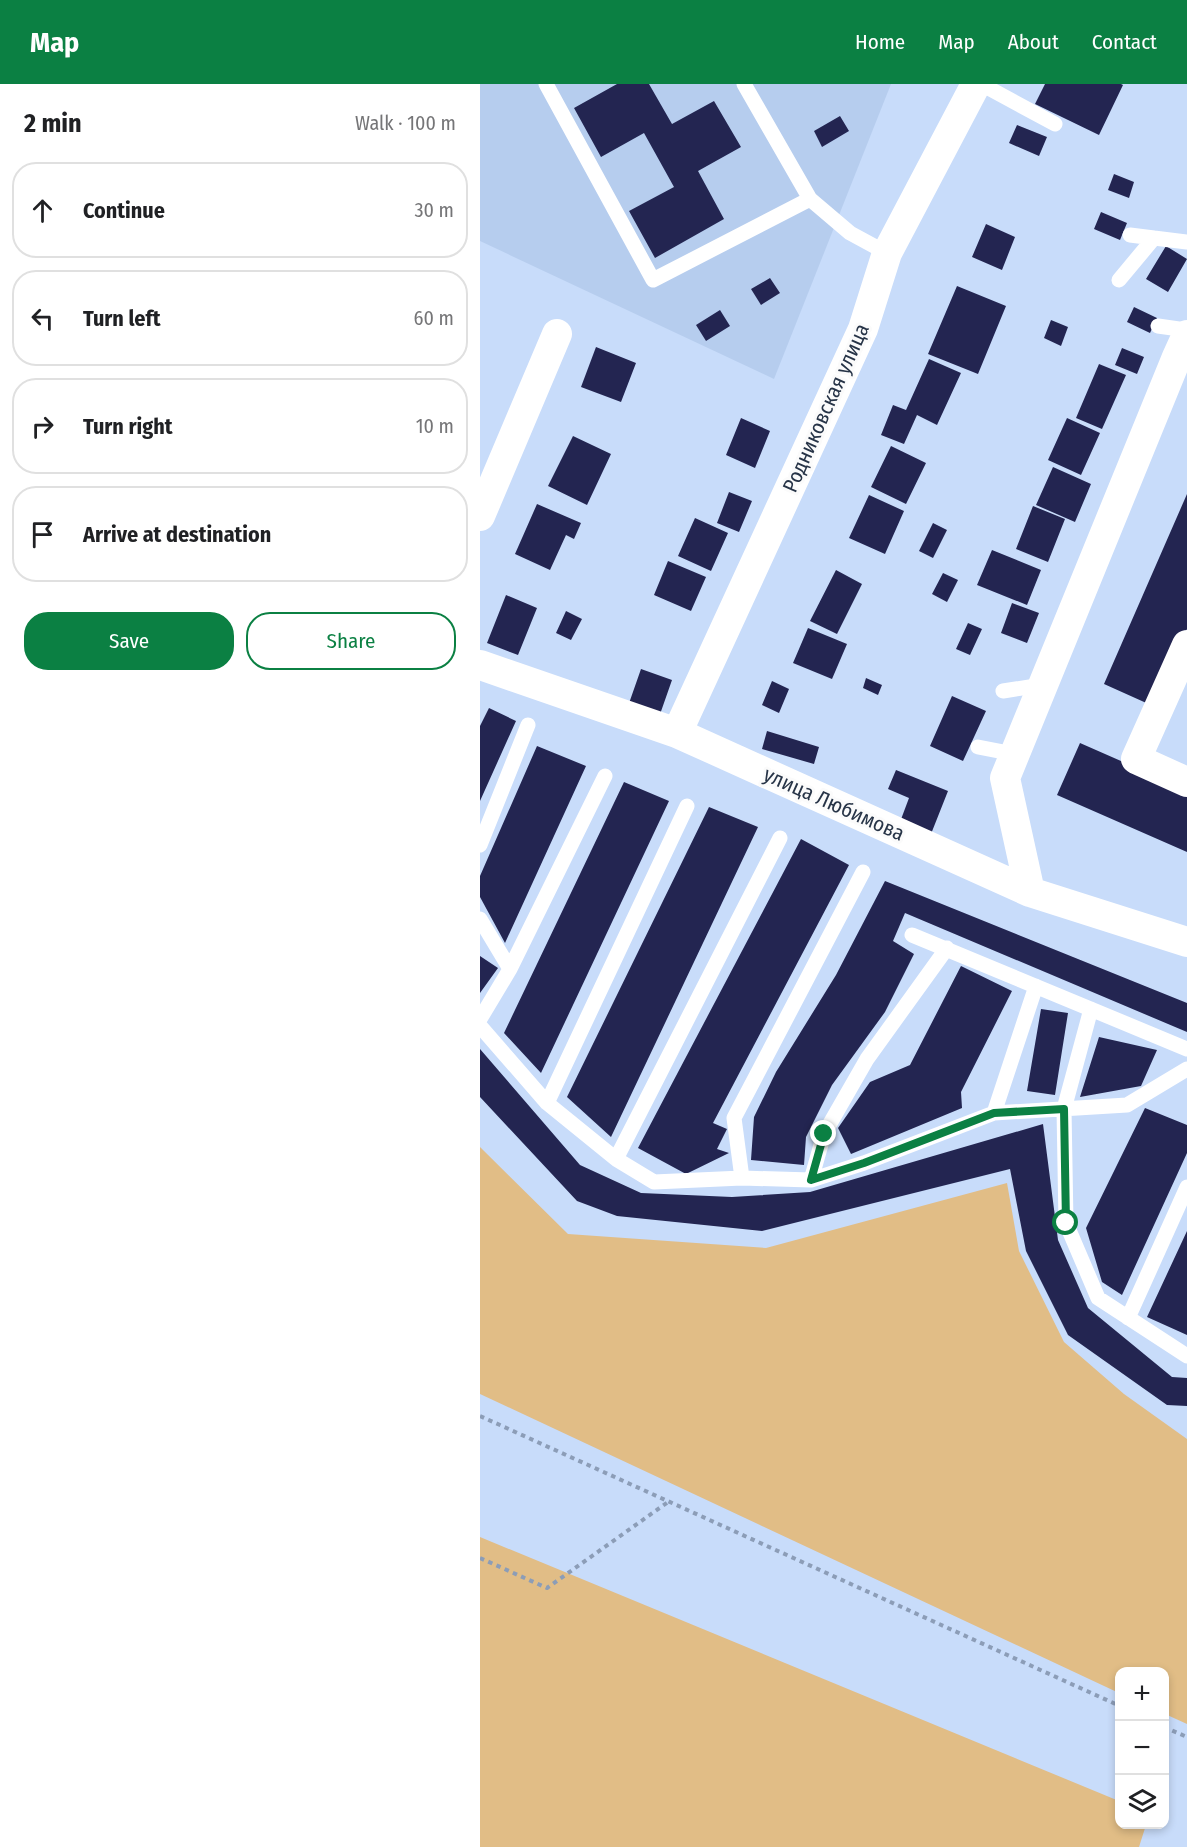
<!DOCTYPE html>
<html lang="en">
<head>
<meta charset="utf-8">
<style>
	:root { --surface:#fff; --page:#f2f2f2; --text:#202124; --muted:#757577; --line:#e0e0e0; --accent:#0b8043 }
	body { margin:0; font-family:"Fira Sans Condensed",sans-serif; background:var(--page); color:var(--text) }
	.controls { position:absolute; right:18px; bottom:18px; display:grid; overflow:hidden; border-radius:12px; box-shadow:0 3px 9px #0003 }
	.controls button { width:54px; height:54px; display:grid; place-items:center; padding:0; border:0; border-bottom:2px solid var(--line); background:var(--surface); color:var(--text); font:30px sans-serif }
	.stop { position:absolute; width:18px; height:18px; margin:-14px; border:4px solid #0b8043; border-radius:50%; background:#fff }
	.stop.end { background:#0b8043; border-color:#fff; box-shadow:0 2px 6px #0008 }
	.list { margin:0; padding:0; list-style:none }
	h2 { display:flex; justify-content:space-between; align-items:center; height:78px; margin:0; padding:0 24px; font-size:26px }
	h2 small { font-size:20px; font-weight:400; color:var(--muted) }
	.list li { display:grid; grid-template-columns:39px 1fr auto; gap:18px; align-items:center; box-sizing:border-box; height:96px; margin:0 12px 12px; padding:0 12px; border:2px solid var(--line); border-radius:24px }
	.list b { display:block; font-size:22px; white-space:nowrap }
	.list em { font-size:20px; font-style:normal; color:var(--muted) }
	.actions { display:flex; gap:12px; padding:18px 24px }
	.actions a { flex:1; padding:14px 0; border:2px solid var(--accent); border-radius:24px; text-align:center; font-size:21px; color:var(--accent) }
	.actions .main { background:var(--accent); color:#fff }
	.icon { flex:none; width:33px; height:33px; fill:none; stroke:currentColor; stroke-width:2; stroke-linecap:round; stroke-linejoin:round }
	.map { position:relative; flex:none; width:707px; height:1763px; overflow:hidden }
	header { display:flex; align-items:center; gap:36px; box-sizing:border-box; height:84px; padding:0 30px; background:var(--accent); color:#fff }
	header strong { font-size:28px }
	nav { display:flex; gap:33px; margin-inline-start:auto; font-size:21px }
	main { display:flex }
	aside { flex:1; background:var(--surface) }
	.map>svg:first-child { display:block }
	.built { fill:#b6cdee }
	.green { fill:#e1bd86 }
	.building { fill:#232551 }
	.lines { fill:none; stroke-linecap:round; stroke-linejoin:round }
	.path { stroke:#8c9db7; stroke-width:4; stroke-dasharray:4.5 4.5; stroke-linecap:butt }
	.lane { stroke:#fff; stroke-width:15 }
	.street { stroke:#fff; stroke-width:30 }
	.route { stroke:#0b8043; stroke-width:8 }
	.labels { text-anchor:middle; stroke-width:6; stroke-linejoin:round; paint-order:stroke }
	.street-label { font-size:21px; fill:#273447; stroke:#fbfbfb }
</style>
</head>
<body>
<header>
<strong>Map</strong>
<nav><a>Home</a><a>Map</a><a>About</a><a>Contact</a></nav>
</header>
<main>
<aside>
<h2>2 min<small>Walk · 100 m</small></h2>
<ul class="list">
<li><svg class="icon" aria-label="ahead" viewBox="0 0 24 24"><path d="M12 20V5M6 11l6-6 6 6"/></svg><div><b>Continue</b></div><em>30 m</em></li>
<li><svg class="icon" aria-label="left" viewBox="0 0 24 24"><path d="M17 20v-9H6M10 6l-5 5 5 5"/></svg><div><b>Turn left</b></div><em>60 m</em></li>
<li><svg class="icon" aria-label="right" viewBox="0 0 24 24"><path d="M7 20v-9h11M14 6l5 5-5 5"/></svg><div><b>Turn right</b></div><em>10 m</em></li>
<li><svg class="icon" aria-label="arrive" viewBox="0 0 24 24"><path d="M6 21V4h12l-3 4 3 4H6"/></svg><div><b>Arrive at destination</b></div></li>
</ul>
<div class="actions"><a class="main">Save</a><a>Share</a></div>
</aside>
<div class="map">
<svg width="707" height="1763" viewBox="0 0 707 1763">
	<rect width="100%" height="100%" fill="#c8dcfa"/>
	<!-- built -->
	<path class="built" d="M0,0H411L294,295L0,157Z"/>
	<!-- green -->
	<path class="green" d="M0,1063L88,1150L286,1164L527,1099L539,1167L584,1258L644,1310L707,1355V1640L685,1630L684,1588H640L639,1609L0,1310Z
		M0,1453L639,1717L640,1740L666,1741L659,1763H0Z"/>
	<!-- building -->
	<path class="building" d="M137,0H169L192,40L234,17L261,63L218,87L244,135L175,174L149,127L194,103L164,49L121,73L94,24Z
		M565,0H641L643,1L619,51L555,20Z
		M360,32L369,47L342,63L334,47Z
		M537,41L567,53L559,72L529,59Z
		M634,90L654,98L649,114L628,106Z
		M621,128L647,139L640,156L614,145Z
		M506,140L535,153L522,186L492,173Z
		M686,162L707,175L688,208L666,195Z
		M290,194L300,209L281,221L271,205Z
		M477,202L526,222L498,290L448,270Z
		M654,223L677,234L670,249L647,238Z
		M240,226L250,242L226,257L216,241Z
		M571,236L588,243L581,262L564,254Z
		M116,263L156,279L141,318L101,303Z
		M642,264L664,273L657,290L635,281Z
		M449,275L481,289L457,341L437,331L424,360L401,351L413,321L426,326Z
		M619,280L646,291L622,345L596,334Z
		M261,334L290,347L275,384L246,371Z
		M587,334L620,349L601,391L568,376Z
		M93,352L131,370L107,421L68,402Z
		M411,362L446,379L426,420L391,403Z
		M573,383L611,400L595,438L556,421Z
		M249,408L272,417L259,448L237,439Z
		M707,410V545L673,622L624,600Z
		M389,411L424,427L405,470L369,454Z
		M57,420L101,439L94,455L86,451L70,486L35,470Z
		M553,422L585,435L568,478L536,465Z
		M215,434L248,449L231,487L198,472Z
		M453,439L467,446L453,474L439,467Z
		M512,466L561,486L547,521L497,501Z
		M188,477L226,493L211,527L174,511Z
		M356,486L382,500L357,550L330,537Z
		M463,489L478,496L467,518L452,510Z
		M26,511L57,524L38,571L7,559Z
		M532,519L559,529L547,559L521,549Z
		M86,527L102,535L91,556L76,549Z
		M488,539L502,545L490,571L476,565Z
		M328,544L367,560L352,595L313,579Z
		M161,585L192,596L178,636L147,625Z
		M386,594L402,601L398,611L383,604Z
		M292,597L309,605L299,629L282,621Z
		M472,612L506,627L483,677L450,662Z
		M9,624L36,637L0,717V642Z
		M287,647L339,663L334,680L282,665Z
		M600,659L707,706V768L577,711Z
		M57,662L106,682L25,859L0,813V792Z
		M416,686L468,707L451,750L420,738L429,714L408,705Z
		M144,698L189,717L61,989L24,949Z
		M229,723L278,743L131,1053L87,1013Z
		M321,755L369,781L233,1039L247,1045L237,1065L249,1069L206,1090L158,1064Z
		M405,797L707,919V948L425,829L413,857L434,870L405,928L352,1001L326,1053L324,1081L271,1076L274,1033L296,988L356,891Z
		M0,872L18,884L0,909Z
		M481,882L532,907L481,1008L482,1024L371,1070L358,1044L390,998L430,981Z
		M561,925L588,929L575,1011L547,1007Z
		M619,953L677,966L661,1002L600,1013Z
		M0,965L100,1081L161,1109L252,1113L330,1108L563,1040L578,1156L608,1224L692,1293L707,1294V1322L687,1321L588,1251L546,1167L530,1085L282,1147L137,1132L97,1117L0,1013Z
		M665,1024L707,1041V1069L642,1211L622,1198L606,1144Z
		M707,1147V1251L667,1233Z"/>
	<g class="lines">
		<!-- path -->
		<path class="path" d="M0,1332L640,1622
			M0,1474L67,1504L188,1418
			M684,1643L707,1653"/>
		<!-- lane -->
		<path class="lane" d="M66,0L173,196L330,115L370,149L407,169
			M264,0L330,115
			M501,0L575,40
			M650,151L674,154
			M639,196L674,154L707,158
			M678,242L707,246
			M523,607L562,601
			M498,663L534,670
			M0,761L48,641
			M0,835L30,885
			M432,851L707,965
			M611,925L584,1025L586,1139L618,1214L707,1272
			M0,935L30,885L125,692
			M0,942L67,1019L136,1075L174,1098L262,1094L331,1096L384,1079L514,1029L647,1021L707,985
			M67,1019L207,722
			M514,1029L556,902
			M136,1075L300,754
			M262,1094L254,1034L383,788
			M331,1096L344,1050L387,975L467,864
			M648,1234L707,1103"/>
		<!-- street -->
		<path class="street" d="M0,432L77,250
			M707,561L656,675L707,698
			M0,581L197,649L550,808L707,858
			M197,649L383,245L407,169L496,0
			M550,808L525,694L697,273L707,251"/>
	</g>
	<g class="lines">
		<!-- route -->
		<path class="route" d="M344,1050L331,1096L384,1079L514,1029L584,1025L586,1139"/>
	</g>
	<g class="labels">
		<!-- street labels -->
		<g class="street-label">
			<text transform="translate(346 324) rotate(-66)" y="7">Родниковская улица</text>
			<text transform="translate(354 720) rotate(24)" y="7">улица Любимова</text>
		</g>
	</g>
</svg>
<div class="controls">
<button>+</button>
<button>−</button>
<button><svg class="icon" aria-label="layers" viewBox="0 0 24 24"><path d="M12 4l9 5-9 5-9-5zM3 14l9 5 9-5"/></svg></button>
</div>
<div class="stop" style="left:586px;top:1139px"></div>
<div class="stop end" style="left:344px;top:1050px"></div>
</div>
</main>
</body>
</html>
